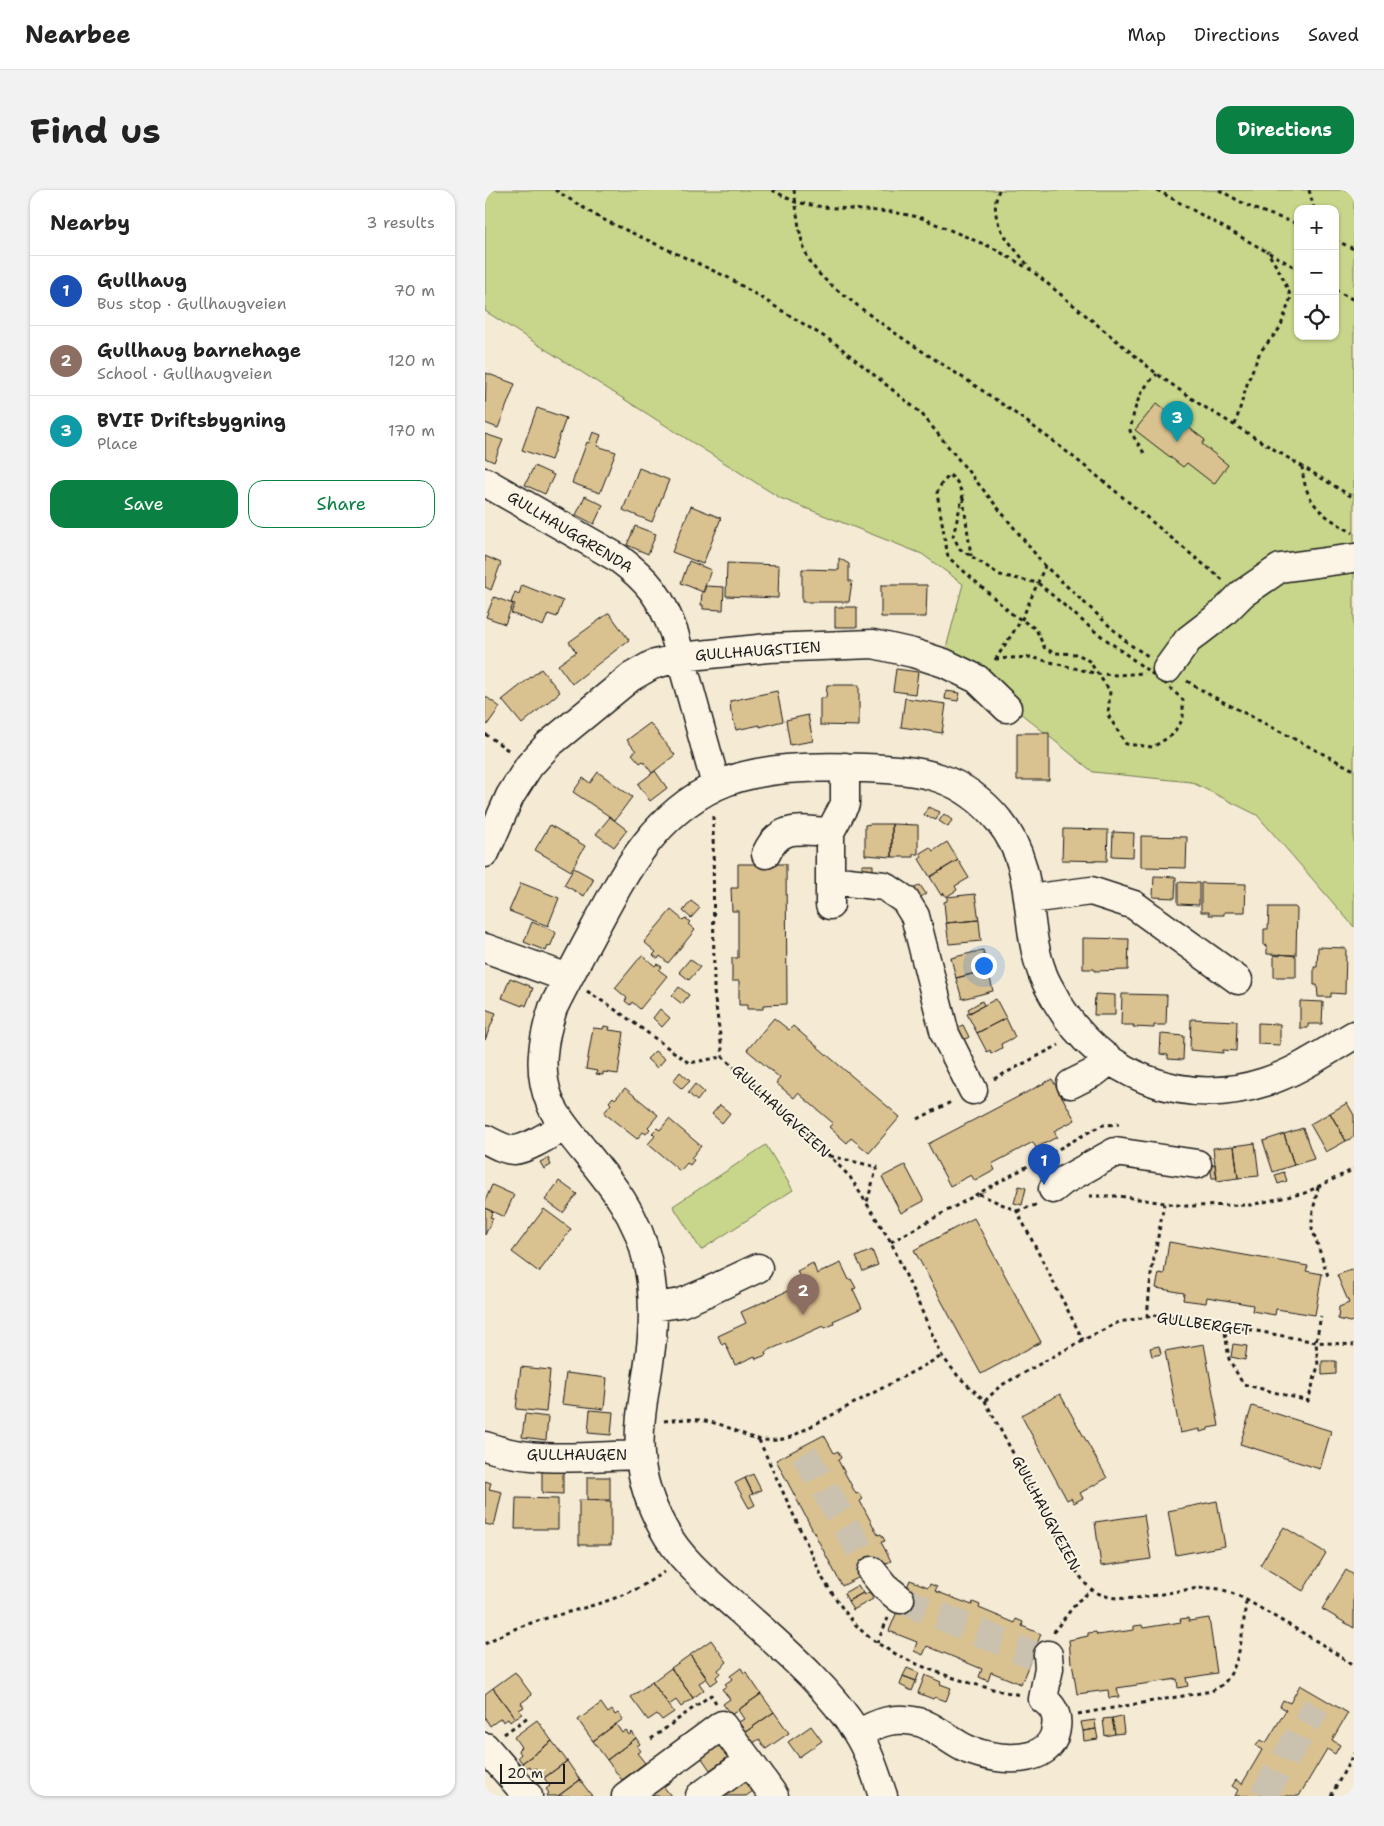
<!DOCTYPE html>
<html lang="en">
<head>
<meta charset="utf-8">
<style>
	:root { --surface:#fff; --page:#f2f2f2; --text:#222; --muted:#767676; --line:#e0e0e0; --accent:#0b8043 }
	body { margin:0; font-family:"Shantell Sans",sans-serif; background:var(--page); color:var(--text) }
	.controls { position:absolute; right:15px; top:15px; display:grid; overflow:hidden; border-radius:10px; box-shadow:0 1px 4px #0004 }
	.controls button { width:45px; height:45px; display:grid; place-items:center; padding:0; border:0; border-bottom:1px solid var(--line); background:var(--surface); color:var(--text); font:25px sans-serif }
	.scale { position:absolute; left:15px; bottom:12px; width:65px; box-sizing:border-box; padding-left:5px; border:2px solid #1c1c1c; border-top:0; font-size:14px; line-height:18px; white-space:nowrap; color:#1c1c1c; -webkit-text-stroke:4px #fcf5e5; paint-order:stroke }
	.you { position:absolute; left:498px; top:775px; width:18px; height:18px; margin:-12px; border:4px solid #fff; border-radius:50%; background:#1a73e8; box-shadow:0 0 0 8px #1a73e833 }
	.badge { display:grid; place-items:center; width:32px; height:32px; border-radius:50%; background:var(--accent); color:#fff; font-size:16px; font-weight:700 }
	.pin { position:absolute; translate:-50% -41px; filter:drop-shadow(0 1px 2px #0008) }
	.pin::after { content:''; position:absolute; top:26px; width:18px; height:15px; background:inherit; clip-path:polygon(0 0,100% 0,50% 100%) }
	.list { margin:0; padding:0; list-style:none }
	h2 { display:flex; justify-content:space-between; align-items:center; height:65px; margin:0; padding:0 20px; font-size:21px }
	h2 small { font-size:16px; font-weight:400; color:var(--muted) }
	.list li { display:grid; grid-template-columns:32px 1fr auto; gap:15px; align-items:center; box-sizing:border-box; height:70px; padding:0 20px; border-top:1px solid var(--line) }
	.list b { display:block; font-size:19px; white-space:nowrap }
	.list p { margin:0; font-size:16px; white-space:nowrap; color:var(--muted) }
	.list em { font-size:16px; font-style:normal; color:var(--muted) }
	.actions { display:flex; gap:10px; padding:15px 20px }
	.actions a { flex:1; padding:11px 0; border:1px solid var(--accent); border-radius:15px; text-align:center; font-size:18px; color:var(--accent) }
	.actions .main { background:var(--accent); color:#fff }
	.icon { flex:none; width:28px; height:28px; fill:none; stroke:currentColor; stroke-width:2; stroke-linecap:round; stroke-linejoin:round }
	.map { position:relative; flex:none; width:869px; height:1606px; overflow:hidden; border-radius:15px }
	header { display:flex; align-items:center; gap:30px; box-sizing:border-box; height:70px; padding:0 25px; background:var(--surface); border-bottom:1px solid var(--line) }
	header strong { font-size:24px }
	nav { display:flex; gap:28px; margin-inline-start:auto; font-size:18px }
	.intro { display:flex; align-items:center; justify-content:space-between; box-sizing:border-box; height:120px; padding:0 30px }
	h1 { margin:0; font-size:35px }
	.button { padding:12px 22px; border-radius:15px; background:var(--accent); color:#fff; font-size:18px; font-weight:700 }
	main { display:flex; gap:30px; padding:0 30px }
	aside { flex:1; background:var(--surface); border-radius:15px; box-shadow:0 1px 4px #0004 }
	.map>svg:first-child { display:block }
	.green { fill:#c7d68a; stroke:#727953; fill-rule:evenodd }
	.building { fill:#dac190; stroke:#1c1c1c }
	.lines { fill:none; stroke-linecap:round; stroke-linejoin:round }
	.minor-tunnel { stroke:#cac2af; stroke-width:28; stroke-dasharray:28 14; stroke-linecap:butt }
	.minor-casing { stroke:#1c1c1c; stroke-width:31 }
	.path { stroke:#1c1c1c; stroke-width:3; stroke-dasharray:4 4; stroke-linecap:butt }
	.minor { stroke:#fcf5e5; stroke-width:28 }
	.labels { text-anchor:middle; stroke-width:4; stroke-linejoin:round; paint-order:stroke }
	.street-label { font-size:15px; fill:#1c1c1c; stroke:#fcf5e5 }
</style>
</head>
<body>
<header>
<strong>Nearbee</strong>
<nav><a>Map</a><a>Directions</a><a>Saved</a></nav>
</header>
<div class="intro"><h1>Find us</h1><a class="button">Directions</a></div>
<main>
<aside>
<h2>Nearby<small>3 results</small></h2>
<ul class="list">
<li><span class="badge" style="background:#1a4fb4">1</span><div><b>Gullhaug</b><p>Bus stop · Gullhaugveien</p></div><em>70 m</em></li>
<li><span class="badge" style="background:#8d6e63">2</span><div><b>Gullhaug barnehage</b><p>School · Gullhaugveien</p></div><em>120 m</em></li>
<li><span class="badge" style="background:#0f9aa8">3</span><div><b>BVIF Driftsbygning</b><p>Place</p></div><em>170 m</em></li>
</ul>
<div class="actions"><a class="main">Save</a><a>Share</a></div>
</aside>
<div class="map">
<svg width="869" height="1606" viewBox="0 0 869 1606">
	<rect width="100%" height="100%" fill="#f5ebd4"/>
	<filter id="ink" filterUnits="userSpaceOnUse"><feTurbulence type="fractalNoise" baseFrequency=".02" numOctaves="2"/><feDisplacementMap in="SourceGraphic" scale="10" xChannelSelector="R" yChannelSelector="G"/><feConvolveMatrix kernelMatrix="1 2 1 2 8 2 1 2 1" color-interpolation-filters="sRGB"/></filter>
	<g filter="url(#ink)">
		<!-- green -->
		<path class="green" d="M0,0H869V737L772,625L706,592L608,582L460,462L478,394L437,364L295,308L0,121ZM813,19H850V146H813Z
			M281,955L308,1000L216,1060L188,1016Z"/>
		<!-- building -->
		<path class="building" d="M1,183L30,194L13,238L0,233Z
			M672,213L720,250L717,254L743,275L729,294L702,273L698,277L650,240Z
			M52,218L81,228L66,270L37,260Z
			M108,242L116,245L112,256L131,262L115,303L87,293L102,252L104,253Z
			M0,244L18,250L9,272L0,268Z
			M49,276L69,285L60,304L40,295Z
			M154,278L184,290L167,332L138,320Z
			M100,306L118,315L109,334L91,325Z
			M206,316L236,328L218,374L187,362Z
			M150,336L171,344L163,364L142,355Z
			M0,366L16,373L6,400L0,397Z
			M354,368L364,374V391H367L364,412H317V379L354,380Z
			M204,371L226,380L218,402L196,393Z
			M242,373L294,375L293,408L241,406Z
			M37,395L78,411L72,427L63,424L58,436L26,423L30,414L26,413L30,402L34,404Z
			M396,395H442L441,427H396Z
			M220,396L239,397L238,420L218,419V415H216L217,402H220Z
			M9,407L28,414L20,434L1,427Z
			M350,417H372V437H350Z
			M124,423L144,450L87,494L73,475L91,462L84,452Z
			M56,479L75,502L37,534L17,510Z
			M411,479L433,482L430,504L408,501Z
			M342,495H374V536L335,535V508H341Z
			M292,501L298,531L275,537V535L251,540L247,524L246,523L245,511Z
			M461,501L475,503L473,511L460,509Z
			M0,506L15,517L2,535L0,534Z
			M420,508L461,514L457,543L416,537Z
			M323,525L328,551L305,555L301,530Z
			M165,533L190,565L167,583L158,571L155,573L147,564L151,561L142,550Z
			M532,543H564V590H532Z
			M170,581L182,598L165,611L153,594Z
			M113,582L147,607L130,630L88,602L98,588L105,593Z
			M443,617L455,622L451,630L439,625Z
			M459,624L467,630L463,637L454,631Z
			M125,627L142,640L129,657L111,644Z
			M386,634H407V667L380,665V635Z
			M407,634L433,635V664H428V667H407Z
			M65,635L100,656L86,681L50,660Z
			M578,639L623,640L622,671L577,670Z
			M628,642L649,643L648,667L627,666Z
			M656,646L702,647L701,678L656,677Z
			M462,652L473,670L445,687L434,669L437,667L435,663L445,657L448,661Z
			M473,670L484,688L470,696L472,700L461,707L459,703L456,705L445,687Z
			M253,674H301L302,814L278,815V819H262V815H254V791H247V768H253V721H247L246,698H253Z
			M377,675H388V683H377Z
			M89,678L109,689L99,706L79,695Z
			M669,686L691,687L690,708L668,707Z
			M693,692L714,693V715L693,714Z
			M36,693L74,708L63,736L24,721Z
			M716,693L761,694L760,722H739V725H724V722H716Z
			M435,695L441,704L434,708L428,699Z
			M490,704L494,730L461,733L459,712L462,711V707Z
			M206,711L215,718L206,728L198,721Z
			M784,717H810L812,719L811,765L782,764V755L779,756V739H783Z
			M186,720L198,730L200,728L205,732L203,734L210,740L183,773L175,766L173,769L168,765L171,762L159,752Z
			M494,730L496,751L464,754L461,733Z
			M47,732L69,741L71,743L65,757L63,756L61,761L39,752Z
			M598,748L644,749L643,780L609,781V779H598Z
			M833,757L861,758L860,804L846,803V807H833L832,795H829V777H832Z
			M498,760L503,780L471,788L466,768Z
			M795,764L811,766V787H789V765L795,766Z
			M157,765L170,776L172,774L177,777L174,780L182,786L155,819L147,812L145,815L140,811L142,808L130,798Z
			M205,769L215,777L204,790L194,782Z
			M503,780L508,801L477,809L471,788Z
			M25,788L45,796L44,797L48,798L41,816L38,814L37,816L17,808Z
			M194,797L204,805L197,814L187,806Z
			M610,804L630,805V825H609Z
			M637,804L682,805L681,835H669V838L648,837L649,835H636Z
			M511,809L521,828L492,843L482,824Z
			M497,811L499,815L485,823L483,819Z
			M815,811L838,812L837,834H823V838H815Z
			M0,819L11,823L0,850Z
			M175,819L185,828L177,837L168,828Z
			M289,828L304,840L308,836L415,927L384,963L366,948L362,953L344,937L348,933L313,903L309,908L291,893L295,888L262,860Z
			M521,828L530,847L516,854L517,858L506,864L505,860L502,862L492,843Z
			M706,829L752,831L751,861L738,860V863L705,860Z
			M773,833L795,834V855L773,854Z
			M478,835L484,847L474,852L468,839Z
			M119,836L125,837L124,840L139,842L133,884L118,882V885L111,884L112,881L101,879L108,838L118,839Z
			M676,844L699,846L698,870L683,869V865L675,864Z
			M170,861L180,869L172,878L162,869Z
			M195,882L205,891L197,899L188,891Z
			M567,889L590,930L569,941L572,947L551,958L548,952L507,974L510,980L490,991L486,985L465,996L443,954Z
			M210,894L219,902L212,911L203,903Z
			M140,898L173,925L163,937L165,939L161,944L158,942L152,949L119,923L126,914L124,912L128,907L130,909Z
			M862,913L869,925V947L861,951L845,923Z
			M235,915L245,923L237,933L227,924Z
			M845,923L861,951L841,962L825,934Z
			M184,929L216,956L206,968L209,970L205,975L202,973L195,981L163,954L170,946L167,943L172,938L175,940Z
			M818,938L829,969L809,975L799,944Z
			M799,944L809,975L788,982L778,951Z
			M770,953L774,986L753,988L749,956Z
			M749,956L753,988L732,991L728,958Z
			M63,968L66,975L59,979L55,972Z
			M730,974L732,988H727L725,975Z
			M420,975L439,1011L416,1023L397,987Z
			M799,982L802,991L793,994L790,985Z
			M74,991L92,1004L78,1023L60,1010Z
			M7,995L29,1005L19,1027L0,1018V1011Z
			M534,996L541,998L537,1015L529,1013Z
			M0,1018L8,1022L5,1027L8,1028L0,1045Z
			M59,1019L86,1039L54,1082L27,1062Z
			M489,1028L556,1152L496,1184L429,1060Z
			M684,1052L823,1076L821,1081L837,1084L830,1125L791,1119L790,1125L767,1121L768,1115L722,1107L721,1113L698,1110L699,1103L671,1098L674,1083L679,1084Z
			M387,1060L393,1075L378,1081L371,1067Z
			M328,1073L332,1084L356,1073L364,1090L366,1089L371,1098L368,1099L377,1118L348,1131L349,1134L340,1138L338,1136L280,1162L281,1165L271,1169L270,1166L250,1175L240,1153L237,1155L233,1146L261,1133L256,1122L309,1098L308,1096L317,1092L312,1081Z
			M869,1079V1130L865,1132L853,1129L854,1117L864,1113L852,1085Z
			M719,1154L734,1236L723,1238V1240L715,1242V1239L695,1243L680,1161Z
			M748,1154L762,1156L760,1170L746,1167Z
			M674,1156L676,1164L667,1166L665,1158Z
			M837,1171H851V1184L837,1185Z
			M36,1177L65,1180L61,1222L31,1219Z
			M81,1183L122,1188L119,1219L77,1214Z
			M575,1204L622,1288L595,1303L598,1308L589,1313L586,1308L582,1310L536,1225Z
			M767,1216L846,1241L835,1279L755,1254Z
			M105,1220L128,1222L126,1245L103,1243Z
			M40,1224L63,1227L61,1250L37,1247Z
			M339,1245L349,1263L353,1261L356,1268L353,1270L371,1304L374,1303L378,1309L375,1311L393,1345L396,1344L400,1351L396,1352L406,1371L357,1396L291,1270Z
			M57,1280L78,1281V1304L57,1303Z
			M268,1284L276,1300L268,1304L260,1288Z
			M102,1287H125V1310H102Z
			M260,1288L268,1304L265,1305L270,1315L264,1318L250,1293Z
			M0,1291L6,1293L4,1299L17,1302L9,1336L0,1334Z
			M31,1308L73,1309V1339H30Z
			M94,1310L126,1311V1355H94Z
			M732,1311L740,1356L691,1365L683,1321Z
			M659,1325L666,1369L616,1376L610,1332Z
			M799,1337L841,1363L818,1401L775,1375Z
			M861,1380L869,1385V1438L837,1419Z
			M425,1390L443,1397L445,1394L452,1397L450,1401L487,1415L488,1412L495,1415L494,1418L530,1433L531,1429L538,1432L537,1436L556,1444L536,1494L506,1482L503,1491L494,1487L497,1479L442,1456L438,1465L429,1461L432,1452L404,1441Z
			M373,1395L378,1403L363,1411L359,1403Z
			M385,1402L388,1409L368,1420L363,1411L378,1403L379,1405Z
			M703,1428L704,1431L724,1428L732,1483L701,1488L703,1496L693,1498L692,1489L632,1498L634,1507L624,1508L623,1500L592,1504L587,1472L586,1473L584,1450L603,1446V1443L611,1442L612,1445L649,1440V1436L657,1435L658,1438L696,1432L695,1429Z
			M226,1450L242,1472L233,1480L235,1483L231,1487L233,1490L226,1495L205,1465Z
			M205,1465L222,1488L214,1493L219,1500L208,1508L186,1478Z
			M186,1478L208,1508L196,1517L191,1510L184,1515L167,1492Z
			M256,1478L259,1483L261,1482L276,1504L246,1525L238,1514L245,1509L237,1499L242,1496L240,1494L247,1489L245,1486Z
			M422,1478L434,1483L431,1491L418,1486Z
			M30,1482L47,1505L36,1513L39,1517L34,1520L37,1524L30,1528L8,1498Z
			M440,1485L456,1492L455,1494L466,1498L461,1511L450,1507L448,1509L433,1503Z
			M418,1486L431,1491L427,1501L415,1495Z
			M167,1492L189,1522L177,1530L172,1524L163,1530L146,1507Z
			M815,1495L863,1523L847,1550L855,1555L850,1564L842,1559L814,1606H750L753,1600L747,1596L751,1590L757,1594L777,1560L771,1556L775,1550L781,1553L801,1520L795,1516L798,1510L805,1513Z
			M8,1498L30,1528L25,1532L23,1529L18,1532L16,1528L5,1536L0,1528V1504Z
			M276,1504L289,1522L259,1543L252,1533L259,1529L253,1520Z
			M116,1513L123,1523L127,1520L130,1525L133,1523L138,1529L108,1551L93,1530Z
			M289,1522L304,1543L281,1559L274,1549L267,1554L259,1543Z
			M637,1526L639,1543L630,1544L627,1528Z
			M627,1528L630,1544L620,1546L618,1529Z
			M52,1530L67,1551L37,1573L33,1567L36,1564L33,1560L36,1557L29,1547Z
			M610,1530L611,1539L598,1541L596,1532Z
			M131,1534L137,1543L141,1540L144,1545L147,1542L151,1548L122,1570L108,1551Z
			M326,1536L337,1551L314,1567L303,1552Z
			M611,1539L613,1549L599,1551L598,1541Z
			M151,1548L155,1554L152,1556L156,1561L152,1563L160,1573L137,1590L122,1570Z
			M236,1548L247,1564L225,1580L214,1564Z
			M67,1551L82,1571L59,1588L51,1578L47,1580L44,1576L41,1578L37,1573Z
			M82,1571L95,1590L73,1606H61L64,1603L61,1599L65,1596L59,1588Z
			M261,1583L272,1598L261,1606H229Z
			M95,1590L107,1606H73Z
			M175,1592L186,1606H158Z"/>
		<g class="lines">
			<!-- minor-tunnel -->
			<path class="minor-tunnel" d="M319,1263L387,1381
				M415,1409L548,1465
				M778,1606L832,1516"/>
			<defs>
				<path id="minor" d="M0,292L133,368C164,391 176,407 189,443L231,595
					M682,479L703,450L738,423L757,404L795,378L869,368
					M0,663L25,606L44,576L63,555L146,487L167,475L196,467L283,458L388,454L428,463L459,473L492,489L522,518
					M281,664C295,633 316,641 345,642
					M345,690L399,696L420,710L430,726L460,844L488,900
					M544,709L606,701L649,715L753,790
					M345,715V642L360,614V577
					M0,758L83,788
					M586,894L610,882L625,870
					M0,949C8,953 20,960 29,960C43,959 67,943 79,936
					M568,999L578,991L630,962L712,974
					M168,1117L196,1113L222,1102L273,1078
					M0,1256C49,1274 104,1266 155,1265
					M387,1381L399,1396L415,1409
					M373,1544C394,1532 410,1526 434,1532C450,1536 468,1554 484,1560C511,1570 566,1578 571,1538C573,1525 569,1517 558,1509L564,1478L563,1465
					M0,1557L43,1606
					M141,1606L237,1535L264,1571
					M215,1606L264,1571L289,1606
					M398,1606C391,1585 384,1562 372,1543C342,1495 297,1458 256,1421C228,1396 196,1372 178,1338C166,1316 157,1291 155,1265C152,1225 164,1186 167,1147C169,1121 168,1094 162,1070C153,1025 124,991 96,957C85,943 71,928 65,912C52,880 58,849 68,818C82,790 97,762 112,734C142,678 170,625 231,596C272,576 335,576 380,578C437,580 477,585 515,632C552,678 538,731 557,782C560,792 567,802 572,812C616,885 697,919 780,892C812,882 840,862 869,845"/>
			</defs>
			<!-- minor casing -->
			<use href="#minor" class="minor-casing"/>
			<!-- path -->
			<path class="path" d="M70,0L115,28L244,88L351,154L436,223L560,376L644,454L663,466
				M287,0L310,12L338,17L407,22L434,27L508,58L546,80L672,184L713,213L869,308
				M309,0C312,20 314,56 326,73C337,91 357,103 373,116C426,157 484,189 538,229C608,279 671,337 738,390
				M514,0C501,32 526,53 544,77
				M672,0L813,79
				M734,0L767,18L813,34
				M824,0L829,19
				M850,50L869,59
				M850,100L869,110
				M750,235L763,191L775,162L795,138L806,107L796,84L782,61
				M659,263L645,241C650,216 653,202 672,184
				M817,276C820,315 837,325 868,343
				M465,285L472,292L478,305L468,346L475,359L515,385L553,393L607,439L681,494L698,510V529L687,545L668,557L641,554L623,525L625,501L604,471L593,464L571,463L560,459L551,439L527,424L463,367L452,303L457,293Z
				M478,308L486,366
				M510,469L545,467L613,484L632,485L660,483
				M510,470L537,429L560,376
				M702,491L725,505L869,580
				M0,544L26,562
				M228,626L229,802L238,867L329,950L365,987L406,1052L457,1166L473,1186L500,1211L592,1382C596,1387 599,1393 604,1397C635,1425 696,1392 734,1399C752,1403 770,1415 785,1424C814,1441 843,1456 869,1477
				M102,801L138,825L204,873L237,867
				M509,889L574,855
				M433,929L468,911
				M345,966L392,977L382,1012
				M833,997L827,1026V1038L843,1086
				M494,1004L532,1021L598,1150
				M604,1006H634L699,1016L765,1015L820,1003L869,979
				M532,1021L551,1015
				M406,1052L604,942L618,935L634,934
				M662,1127L666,1085L679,1014
				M739,1135L744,1169L758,1194L823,1211L833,1176L831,1152L836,1126
				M500,1211L515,1196L598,1150L634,1132L674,1125L739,1135L831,1152L869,1155
				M179,1231C194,1229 209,1228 225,1232C259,1239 267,1258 306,1247L457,1166
				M274,1250L338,1389C350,1407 361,1426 377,1441C411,1473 490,1497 536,1505
				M569,1443L570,1440L593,1411L608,1399
				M392,1453L403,1428
				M0,1454C46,1425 101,1423 149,1400C160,1395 169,1388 179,1382
				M593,1524L727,1501C731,1498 737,1496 740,1492C757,1472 758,1435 761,1411
				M19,1544L43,1527
				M166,1549L226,1505L231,1513
				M846,1606L869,1563"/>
			<!-- minor -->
			<use href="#minor" class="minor"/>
		</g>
	</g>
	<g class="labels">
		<!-- street labels -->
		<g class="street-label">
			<text transform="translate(85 342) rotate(31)" y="5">GULLHAUGGRENDA</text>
			<text transform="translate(273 461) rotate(-4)" y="5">GULLHAUGSTIEN</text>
			<text transform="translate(296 921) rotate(43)" y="5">GULLHAUGVEIEN</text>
			<text transform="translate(719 1134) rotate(8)" y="5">GULLBERGET</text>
			<text x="92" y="1270">GULLHAUGEN</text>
			<text transform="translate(561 1323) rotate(62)" y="5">GULLHAUGVEIEN</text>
		</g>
	</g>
</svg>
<div class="controls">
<button>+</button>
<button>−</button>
<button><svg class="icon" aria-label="locate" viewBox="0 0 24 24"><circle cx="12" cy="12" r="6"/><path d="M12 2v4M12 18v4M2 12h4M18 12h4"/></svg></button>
</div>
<div class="scale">20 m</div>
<div class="you"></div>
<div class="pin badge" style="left:559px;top:995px;background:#1a4fb4">1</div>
<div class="pin badge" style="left:318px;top:1125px;background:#8d6e63">2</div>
<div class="pin badge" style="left:692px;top:252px;background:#0f9aa8">3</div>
</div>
</main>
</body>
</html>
